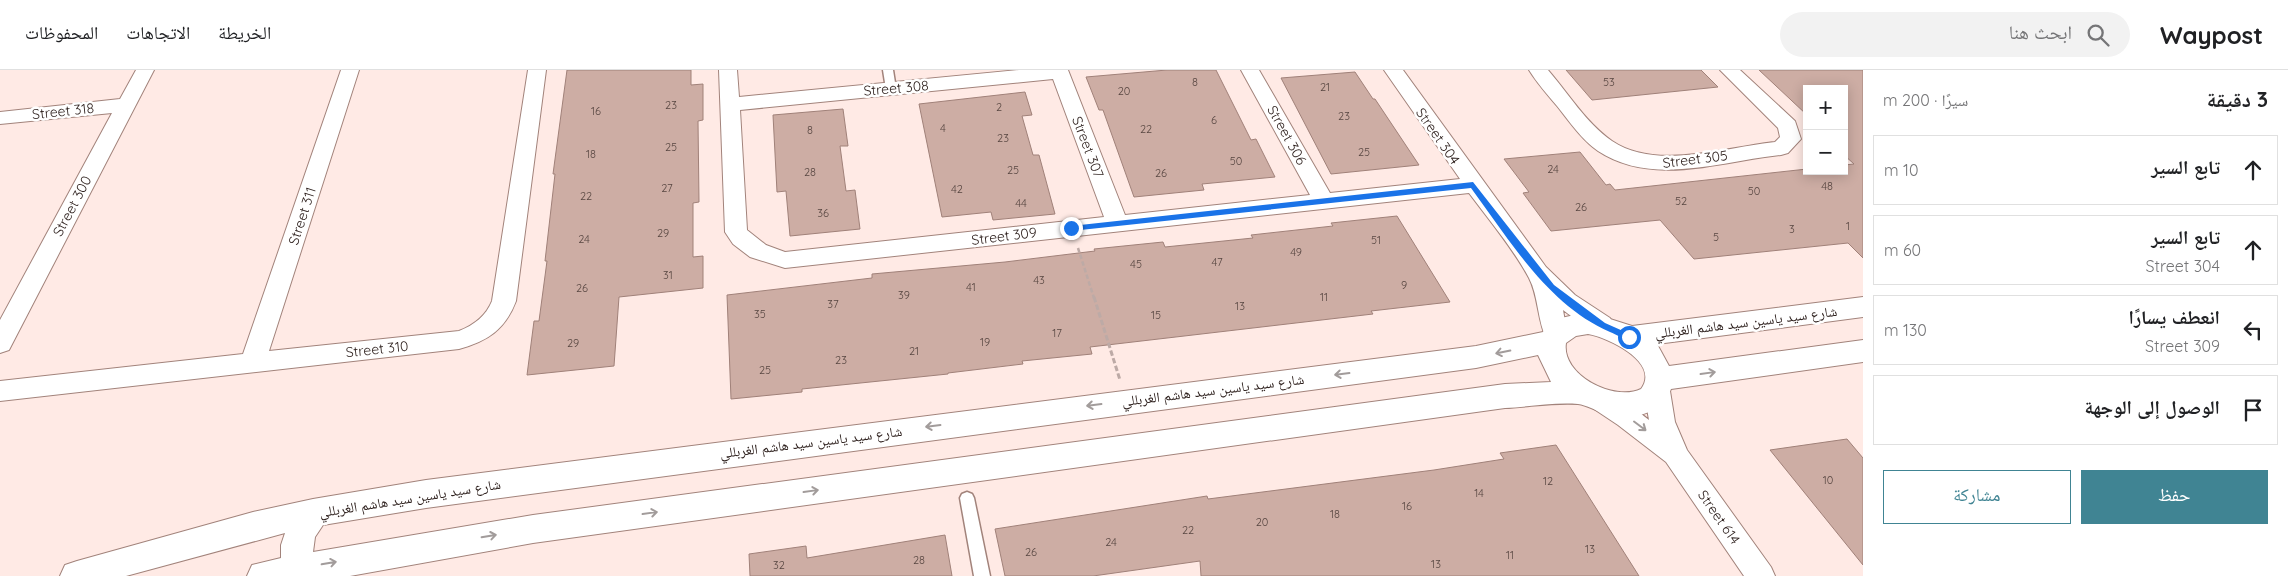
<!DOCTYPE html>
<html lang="ar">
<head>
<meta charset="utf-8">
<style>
	:root { --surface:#fff; --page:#f2f2f2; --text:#202124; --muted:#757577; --line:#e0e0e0; --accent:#408493 }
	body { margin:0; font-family:Quicksand,"Noto Naskh Arabic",sans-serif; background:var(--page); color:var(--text); direction:rtl }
	.controls { position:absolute; right:15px; top:15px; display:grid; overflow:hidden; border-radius:0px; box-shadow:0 2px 12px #0003 }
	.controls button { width:45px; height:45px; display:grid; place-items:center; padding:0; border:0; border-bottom:1px solid var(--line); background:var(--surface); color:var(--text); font:25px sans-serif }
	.stop { position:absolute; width:15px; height:15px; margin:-11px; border:4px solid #1a73e8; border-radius:50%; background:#fff }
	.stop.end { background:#1a73e8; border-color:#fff; box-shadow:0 1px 5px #0008 }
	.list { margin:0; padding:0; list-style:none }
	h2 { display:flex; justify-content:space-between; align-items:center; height:65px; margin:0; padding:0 20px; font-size:21px }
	h2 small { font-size:16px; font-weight:400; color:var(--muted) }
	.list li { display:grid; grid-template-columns:32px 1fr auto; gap:15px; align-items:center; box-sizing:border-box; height:70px; margin:0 10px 10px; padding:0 10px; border:1px solid var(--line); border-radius:0px }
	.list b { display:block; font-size:19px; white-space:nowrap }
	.list p { margin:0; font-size:16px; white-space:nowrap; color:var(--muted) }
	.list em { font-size:16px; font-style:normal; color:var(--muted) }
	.actions { display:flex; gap:10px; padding:15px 20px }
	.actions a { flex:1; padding:11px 0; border:1px solid var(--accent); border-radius:0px; text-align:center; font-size:18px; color:var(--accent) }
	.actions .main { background:var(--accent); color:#fff }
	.icon { flex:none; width:28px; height:28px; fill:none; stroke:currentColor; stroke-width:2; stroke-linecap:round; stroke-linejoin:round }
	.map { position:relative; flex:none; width:1863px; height:506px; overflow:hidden; direction:ltr }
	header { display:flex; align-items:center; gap:30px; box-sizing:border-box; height:70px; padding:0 25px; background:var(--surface); border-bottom:1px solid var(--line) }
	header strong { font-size:24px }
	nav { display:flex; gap:28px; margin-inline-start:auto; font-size:18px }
	.search { width:350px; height:45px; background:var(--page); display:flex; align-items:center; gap:12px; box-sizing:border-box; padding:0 18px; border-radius:28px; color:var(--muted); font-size:19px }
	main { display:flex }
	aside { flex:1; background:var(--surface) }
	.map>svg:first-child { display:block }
	.building { fill:#cdada4; stroke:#a08179 }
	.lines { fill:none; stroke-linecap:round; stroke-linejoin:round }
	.lane-casing { stroke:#a2837b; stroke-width:3 }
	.street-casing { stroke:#a2837b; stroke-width:2 }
	.secondary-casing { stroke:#a2837b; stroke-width:2 }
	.path-far1 { stroke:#bdaaa6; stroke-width:2.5; stroke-dasharray:4.5 2.5; stroke-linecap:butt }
	.path { stroke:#bdaaa6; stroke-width:3; stroke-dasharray:5.5 2.5; stroke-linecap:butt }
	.lane { fill:#fff; fill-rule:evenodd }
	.street { fill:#fff; fill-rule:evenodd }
	.secondary { fill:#fff; fill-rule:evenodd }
	.oneway { stroke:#a29c9b }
	.route { fill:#1a73e8 }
	.labels { text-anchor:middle; stroke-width:5; stroke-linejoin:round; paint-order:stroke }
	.number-label { font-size:11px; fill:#574641 }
	.street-label { font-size:14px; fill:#302320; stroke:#fff }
</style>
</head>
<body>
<header>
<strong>Waypost</strong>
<div class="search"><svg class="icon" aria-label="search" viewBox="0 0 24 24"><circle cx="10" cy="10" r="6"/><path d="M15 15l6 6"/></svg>ابحث هنا</div>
<nav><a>الخريطة</a><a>الاتجاهات</a><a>المحفوظات</a></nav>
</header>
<main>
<aside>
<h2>3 دقيقة<small>سيرًا · 200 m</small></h2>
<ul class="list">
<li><svg class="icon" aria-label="ahead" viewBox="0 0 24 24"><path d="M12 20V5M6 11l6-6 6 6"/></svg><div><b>تابع السير</b></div><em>10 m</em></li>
<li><svg class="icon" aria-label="ahead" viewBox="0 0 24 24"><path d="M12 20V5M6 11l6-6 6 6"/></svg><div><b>تابع السير</b><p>Street 304</p></div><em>60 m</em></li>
<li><svg class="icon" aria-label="left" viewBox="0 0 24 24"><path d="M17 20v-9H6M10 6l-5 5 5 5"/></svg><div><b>انعطف يسارًا</b><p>Street 309</p></div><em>130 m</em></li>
<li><svg class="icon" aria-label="arrive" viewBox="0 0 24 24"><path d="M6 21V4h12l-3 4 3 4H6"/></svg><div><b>الوصول إلى الوجهة</b></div></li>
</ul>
<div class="actions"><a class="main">حفظ</a><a>مشاركة</a></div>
</aside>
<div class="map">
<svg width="1863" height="506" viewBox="0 0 1863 506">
	<rect width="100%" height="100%" fill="#ffeae5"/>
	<!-- building -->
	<path class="building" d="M567,0H691V15L703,14V50L698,51L699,132L693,133V187L703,186V218L619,227L614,296L527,305L534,251H539L547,191H545L555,104H553Z
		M1167,0H1216L1251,70L1256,69L1275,107L1202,114L1204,120L1134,127L1103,40H1099L1086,7Z
		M1566,0H1701L1718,17L1592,30Z
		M1759,0H1863V188L1848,173L1694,189L1660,150L1551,161L1523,123L1529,122L1504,89L1580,82L1606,115L1610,114L1615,120L1807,99V101H1844V95L1854,94L1844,85V19H1807V45Z
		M1355,2L1373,29H1375L1419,95L1331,104L1281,8Z
		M1025,22L1032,45L1022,46L1033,85H1039L1055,144L993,150L991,142L942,147L919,34Z
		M843,39L848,76H840L846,121L855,120L860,159L790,166L786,121L777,122L773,45Z
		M1397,146L1450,232L1371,241L1373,244L1090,277L1092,284L1022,291L1023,294L948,303V304L802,319V322L731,329L727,225L872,208V204L1005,192L1095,181L1094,179L1163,172L1165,177L1253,168L1251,165L1333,156L1331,153Z
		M1847,369L1863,388V495L1770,380Z
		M1556,375L1639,506H1201L1200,491L1093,506H1005L995,459L1207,426L1208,429L1434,400L1504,389L1500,383Z
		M945,465L952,506H750L749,484L806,476L807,488Z"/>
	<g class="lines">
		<defs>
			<path id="lane" d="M883,0H893L896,19L895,21L891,22L886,19Z
				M967,422L972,424L974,428L990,506H974L960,428L962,424Z"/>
			<path id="street" d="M136,0H154L9,280L0,283V250L112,43L0,54V42L120,29Z
				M341,0H359L269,281L459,261C474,255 486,246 492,231L528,0H546L516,231C505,260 487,271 459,279L0,331V311L243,284Z
				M719,0H737L739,27L1019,0H1068L1125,145L1310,125L1241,0H1259L1330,123L1460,109L1384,0H1403L1546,197L1575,225L1610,248L1614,255L1610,262C1593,267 1577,250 1563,240L1567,263L1563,270L1555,272L1547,270C1537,251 1539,227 1529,208C1513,178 1489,150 1469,123L785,198L750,187L733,174L725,162ZM1053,9L1104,147L785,182L766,175L747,160L740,40Z
				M1529,0H1548C1568,23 1586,53 1612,71C1656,101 1726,77 1775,72L1780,67L1778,58L1720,0H1740L1795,51L1801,69L1788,83L1781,85C1723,91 1652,117 1598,81C1582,70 1569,51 1557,36C1547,24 1537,13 1529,0Z
				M1657,311L1666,314L1670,321L1675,352L1687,380L1771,497L1775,506H1744L1666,392L1618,355L1591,337L1587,330L1591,323C1611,316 1634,338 1649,350L1644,321L1648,314Z"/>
			<path id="secondary" d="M1863,227V247L1657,274L1669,296L1863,270V292L1671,319C1661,347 1629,350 1603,343C1595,340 1586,335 1578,334C1554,332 1529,337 1505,338L533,473L350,506H247L252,495L281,488V475L285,463L126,506H60L65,495L77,491L253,442L313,429L426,410L1476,276L1543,262L1549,254L1561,248L1588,242L1632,256ZM1588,264C1607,267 1661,292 1641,319C1614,332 1561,305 1566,273L1576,266ZM1538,285L1551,312L1505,314L533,445L313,482L315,467L323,455L426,438L1476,298Z"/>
		</defs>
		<!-- lane casing -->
		<use href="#lane" class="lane-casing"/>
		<!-- street casing -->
		<use href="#street" class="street-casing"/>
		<!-- secondary casing -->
		<use href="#secondary" class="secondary-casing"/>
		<!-- path-far1 -->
		<path class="path-far1" d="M1078,178L1094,228"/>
		<!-- path -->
		<path class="path" d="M1094,227L1120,310"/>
		<!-- lane -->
		<use href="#lane" class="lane"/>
		<!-- street -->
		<use href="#street" class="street"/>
		<!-- secondary -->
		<use href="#secondary" class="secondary"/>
	</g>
	<!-- one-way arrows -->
	<defs><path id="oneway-shaft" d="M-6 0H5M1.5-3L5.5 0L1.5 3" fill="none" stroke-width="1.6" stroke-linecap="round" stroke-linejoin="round" transform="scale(1.25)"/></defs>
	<g class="oneway">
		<use href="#oneway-shaft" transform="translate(1503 282) rotate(169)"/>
		<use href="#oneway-shaft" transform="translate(1708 303) rotate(-8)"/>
		<use href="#oneway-shaft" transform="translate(1342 304) rotate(173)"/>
		<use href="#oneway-shaft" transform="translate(1094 335) rotate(173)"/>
		<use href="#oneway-shaft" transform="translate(933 356) rotate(173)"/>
		<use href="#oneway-shaft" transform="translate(1640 356) rotate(37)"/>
		<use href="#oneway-shaft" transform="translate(811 421) rotate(-8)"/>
		<use href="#oneway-shaft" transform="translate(650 443) rotate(-8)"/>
		<use href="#oneway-shaft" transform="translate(489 466) rotate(-9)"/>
		<use href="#oneway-shaft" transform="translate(329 493) rotate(-10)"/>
	</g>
	<!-- route -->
	<path class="route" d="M1473,112L1554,215L1605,253L1632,265V269C1625,270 1617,265 1610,262C1548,235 1510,171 1471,118L1071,161L1068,158L1071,156Z"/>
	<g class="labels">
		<!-- number labels -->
		<g class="number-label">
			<text x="1195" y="16">8</text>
			<text x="1609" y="16">53</text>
			<text x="1325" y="21">21</text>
			<text x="1124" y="25">20</text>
			<text x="671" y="39">23</text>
			<text x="999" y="41">2</text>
			<text x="596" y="45">16</text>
			<text x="1344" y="50">23</text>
			<text x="1214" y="54">6</text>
			<text x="943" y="62">4</text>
			<text x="1146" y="63">22</text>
			<text x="810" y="64">8</text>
			<text x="1003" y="72">23</text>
			<text x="671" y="81">25</text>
			<text x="1364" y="86">25</text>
			<text x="591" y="88">18</text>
			<text x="1236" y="95">50</text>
			<text x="1553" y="103">24</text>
			<text x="1013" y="104">25</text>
			<text x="810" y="106">28</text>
			<text x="1161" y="107">26</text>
			<text x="1827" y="120">48</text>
			<text x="667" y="122">27</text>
			<text x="957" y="123">42</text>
			<text x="1754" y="125">50</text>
			<text x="586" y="130">22</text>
			<text x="1681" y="135">52</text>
			<text x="1021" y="137">44</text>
			<text x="1581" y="141">26</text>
			<text x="823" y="147">36</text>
			<text x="1848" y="160">1</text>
			<text x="1792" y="163">3</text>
			<text x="663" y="167">29</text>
			<text x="1716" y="171">5</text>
			<text x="584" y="173">24</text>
			<text x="1376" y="174">51</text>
			<text x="1296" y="186">49</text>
			<text x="1217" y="196">47</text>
			<text x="1136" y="198">45</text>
			<text x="668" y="209">31</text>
			<text x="1039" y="214">43</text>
			<text x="1404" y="219">9</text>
			<text x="971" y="221">41</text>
			<text x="582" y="222">26</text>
			<text x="904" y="229">39</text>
			<text x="1324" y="231">11</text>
			<text x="833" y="238">37</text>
			<text x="1240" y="240">13</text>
			<text x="760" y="248">35</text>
			<text x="1156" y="249">15</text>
			<text x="1057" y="267">17</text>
			<text x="985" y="276">19</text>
			<text x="573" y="277">29</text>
			<text x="914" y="285">21</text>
			<text x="841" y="294">23</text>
			<text x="765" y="304">25</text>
			<text x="1828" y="414">10</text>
			<text x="1548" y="415">12</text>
			<text x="1479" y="427">14</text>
			<text x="1407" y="440">16</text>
			<text x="1335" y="448">18</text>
			<text x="1262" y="456">20</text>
			<text x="1188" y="464">22</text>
			<text x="1111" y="476">24</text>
			<text x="1590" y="483">13</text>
			<text x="1031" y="486">26</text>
			<text x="1510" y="489">11</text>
			<text x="919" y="494">28</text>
			<text x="1436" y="498">13</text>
			<text x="779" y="499">32</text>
		</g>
		<!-- street labels -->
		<g class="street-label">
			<text transform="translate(896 18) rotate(-5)" y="5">Street 308</text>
			<text transform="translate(63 41) rotate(-6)" y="5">Street 318</text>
			<text transform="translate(1287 65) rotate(61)" y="5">Street 306</text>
			<text transform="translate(1438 66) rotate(55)" y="5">Street 304</text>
			<text transform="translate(1088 77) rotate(69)" y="5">Street 307</text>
			<text transform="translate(1695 89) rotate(-7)" y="5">Street 305</text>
			<text transform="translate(72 136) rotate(-62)" y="5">Street 300</text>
			<text transform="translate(302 146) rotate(-72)" y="5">Street 311</text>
			<text transform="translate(1004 166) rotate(-7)" y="5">Street 309</text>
			<text transform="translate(1746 252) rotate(-7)" y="5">شارع سيد ياسين سيد هاشم الغربللي</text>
			<text transform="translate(377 279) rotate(-6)" y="5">Street 310</text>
			<text transform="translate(1213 320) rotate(-7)" y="5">شارع سيد ياسين سيد هاشم الغربللي</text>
			<text transform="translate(811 372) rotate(-7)" y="5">شارع سيد ياسين سيد هاشم الغربللي</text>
			<text transform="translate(410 428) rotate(-9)" y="5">شارع سيد ياسين سيد هاشم الغربللي</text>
			<text transform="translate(1719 447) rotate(55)" y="5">Street 614</text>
		</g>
	</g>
</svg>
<div class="controls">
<button>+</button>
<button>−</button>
</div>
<div class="stop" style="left:1629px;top:267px"></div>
<div class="stop end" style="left:1071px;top:158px"></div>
</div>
</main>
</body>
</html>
